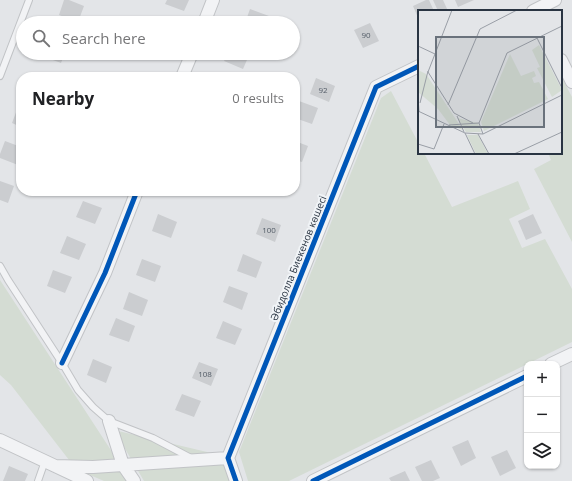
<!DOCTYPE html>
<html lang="en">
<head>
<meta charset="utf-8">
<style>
	:root { --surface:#fff; --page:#f6f6f6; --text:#202124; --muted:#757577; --line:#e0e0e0 }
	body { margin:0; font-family:"Open Sans",sans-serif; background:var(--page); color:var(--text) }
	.controls { position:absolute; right:12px; bottom:12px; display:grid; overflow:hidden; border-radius:8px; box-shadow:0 1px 3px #0004 }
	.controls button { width:36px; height:36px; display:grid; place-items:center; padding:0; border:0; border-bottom:1px solid var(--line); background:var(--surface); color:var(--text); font:20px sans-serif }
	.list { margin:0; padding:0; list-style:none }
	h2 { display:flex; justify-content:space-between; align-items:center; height:52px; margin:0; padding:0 16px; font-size:17px }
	h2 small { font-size:13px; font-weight:400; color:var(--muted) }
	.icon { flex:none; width:22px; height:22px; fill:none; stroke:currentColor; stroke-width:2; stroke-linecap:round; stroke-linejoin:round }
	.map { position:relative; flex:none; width:572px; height:481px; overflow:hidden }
	.search { position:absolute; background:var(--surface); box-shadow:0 1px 3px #0004; left:16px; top:16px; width:284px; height:44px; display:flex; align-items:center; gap:10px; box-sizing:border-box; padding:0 14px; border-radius:22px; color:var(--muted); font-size:15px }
	.panel { position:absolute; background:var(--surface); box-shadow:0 1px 3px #0004; left:16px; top:72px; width:284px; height:124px; border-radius:16px }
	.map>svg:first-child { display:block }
	.green { fill:#d4dcd3 }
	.building { fill:#cbcdd0 }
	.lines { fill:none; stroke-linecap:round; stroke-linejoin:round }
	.service-casing { stroke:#c1c3c6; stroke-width:8 }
	.minor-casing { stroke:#c1c3c6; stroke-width:14 }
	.service { stroke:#f2f3f5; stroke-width:6 }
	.minor { stroke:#f2f3f5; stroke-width:12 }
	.cycleway-casing { stroke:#f1f4f7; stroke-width:8 }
	.cycleway { stroke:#0057b8; stroke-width:5 }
	.labels { text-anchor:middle; stroke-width:4; stroke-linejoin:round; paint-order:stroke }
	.number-label { font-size:8px; fill:#525b66 }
	.street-label { font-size:10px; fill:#293442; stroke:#f1f4f7 }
	.inset-road { fill:none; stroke:#999ea6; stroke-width:1 }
	.view { fill:#6a727c; fill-opacity:0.15; stroke:#6a727c; stroke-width:2 }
	.inset-edge { fill:none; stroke:#293442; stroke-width:2 }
</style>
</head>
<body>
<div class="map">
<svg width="572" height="481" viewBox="0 0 572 481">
	<rect width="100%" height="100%" fill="#e3e5e8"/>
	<!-- green -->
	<path class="green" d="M561,76L572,97V242L534,169L551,160L548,153H561Z
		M391,91L419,144V153H424L452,207L518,181L530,209L509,219L522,248L545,239L572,289V342L289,481H248L239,452L381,98Z
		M0,280L131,481H104L76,469L11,385L0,375Z
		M114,430L224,456L231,481H144Z"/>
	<!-- building -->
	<path class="building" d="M64,0H69L84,6L78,22L59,15Z
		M167,0H189L184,11L165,4Z
		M426,0H429L434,11H419V20L413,6Z
		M433,0H443L448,11H438Z
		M455,0H474L458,7Z
		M250,9L269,16L267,23H245Z
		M370,23L379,41L363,48L354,30Z
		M43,53H65L61,63L42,56Z
		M228,53H250L243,69L224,61Z
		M316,78L335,86L329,102L310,94Z
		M299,101L318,108L312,124L295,118V111Z
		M18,107L21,108V127L12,123Z
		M5,141L21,147V156L18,165L0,158V154Z
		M295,141L308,146L302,162L295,160Z
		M0,181L14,186L8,203L0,200Z
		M83,201L102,208L95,224L76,217Z
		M158,214L177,222L171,238L152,231Z
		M533,214L542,233L526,240L518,221Z
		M262,218L281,225L275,242L256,234Z
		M67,236L86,244L79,260L60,253Z
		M243,254L262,262L256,278L237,271Z
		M142,259L161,266L155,282L136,275Z
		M53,270L72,277L65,293L47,286Z
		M229,286L248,293L242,310L223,302Z
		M129,292L148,300L142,316L123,309Z
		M116,318L135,326L129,342L109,335Z
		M223,321L242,329L235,345L216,338Z
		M93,359L112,367L106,383L87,375Z
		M199,362L218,369L211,386L192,378Z
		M182,394L201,401L194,417L175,410Z
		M468,440L476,458L461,466L452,447Z
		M507,450L516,468L500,476L491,457Z
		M431,460L440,478L433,481H422L415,467Z
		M9,466L28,474L25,481H3Z
		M405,471L410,481H391L389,478Z"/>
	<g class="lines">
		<defs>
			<path id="service" d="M0,76L29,0
				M0,266L8,280L62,363L78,390L93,407L109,421L153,438L191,458
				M38,481L45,461"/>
			<path id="minor" d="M533,11L555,0
				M204,23L213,0
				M561,60L572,82
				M182,77L192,53
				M62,363L105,273L137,191
				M551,364L572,354
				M109,421L123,465L134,481
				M0,440L87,481
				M55,466L93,467L228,458
				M236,481L228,458L376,87L419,66
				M313,481L527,376"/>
		</defs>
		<!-- service casing -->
		<use href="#service" class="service-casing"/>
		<!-- minor casing -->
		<use href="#minor" class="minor-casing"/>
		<!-- service -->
		<use href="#service" class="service"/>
		<!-- minor -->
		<use href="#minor" class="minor"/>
		<defs>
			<path id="cycleway" d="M62,363L105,273L137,191
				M236,481L228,458L376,87L419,66
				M313,481L527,376"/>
		</defs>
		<!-- cycleway casing -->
		<use href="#cycleway" class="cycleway-casing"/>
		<!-- cycleway -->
		<use href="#cycleway" class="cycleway"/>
	</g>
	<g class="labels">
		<!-- number labels -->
		<g class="number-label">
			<text x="366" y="38">90</text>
			<text x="323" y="93">92</text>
			<text x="269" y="233">100</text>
			<text x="205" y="377">108</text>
		</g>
		<!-- street labels -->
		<g class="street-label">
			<text transform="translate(298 258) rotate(-68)" y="4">Әбидолла Биекенов көшесі</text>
		</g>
	</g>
	<!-- overview -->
	<g transform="translate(418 10)">
		<rect width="144" height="144" fill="#e3e5e8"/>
		<path d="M121,35L144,80L134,87L119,58L122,57L114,40ZM92,44L103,66L116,61L118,66L114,68L116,73L121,72L130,89L66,121L63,112ZM0,60L8,64L45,120L32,115L20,99L0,82ZM39,108L60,113L63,122H48ZM49,125H60L70,144H58Z" fill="#d4dcd3"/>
		<path class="inset-road" d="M34,0L10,62L36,103L55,113M119,28L144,78M0,36L17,44M0,87L1,102M2,93L10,61M30,95L62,19L99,0M0,101L47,123M39,106L46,122M31,115L61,113M60,124L71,144M65,124L61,113L89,43L144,16M0,134L16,139L26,114M57,144L47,123L65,124L144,85M96,144L144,122"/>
		<path class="view" d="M18,27H126V117H18Z"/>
		<rect width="144" height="144" class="inset-edge"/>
	</g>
</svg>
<div class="controls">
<button>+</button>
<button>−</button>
<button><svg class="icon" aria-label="layers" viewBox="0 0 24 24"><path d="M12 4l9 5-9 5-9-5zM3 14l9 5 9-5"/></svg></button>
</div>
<div class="search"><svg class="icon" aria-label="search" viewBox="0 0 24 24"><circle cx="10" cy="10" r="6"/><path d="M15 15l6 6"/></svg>Search here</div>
<section class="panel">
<h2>Nearby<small>0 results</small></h2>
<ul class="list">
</ul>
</section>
</div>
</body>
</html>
